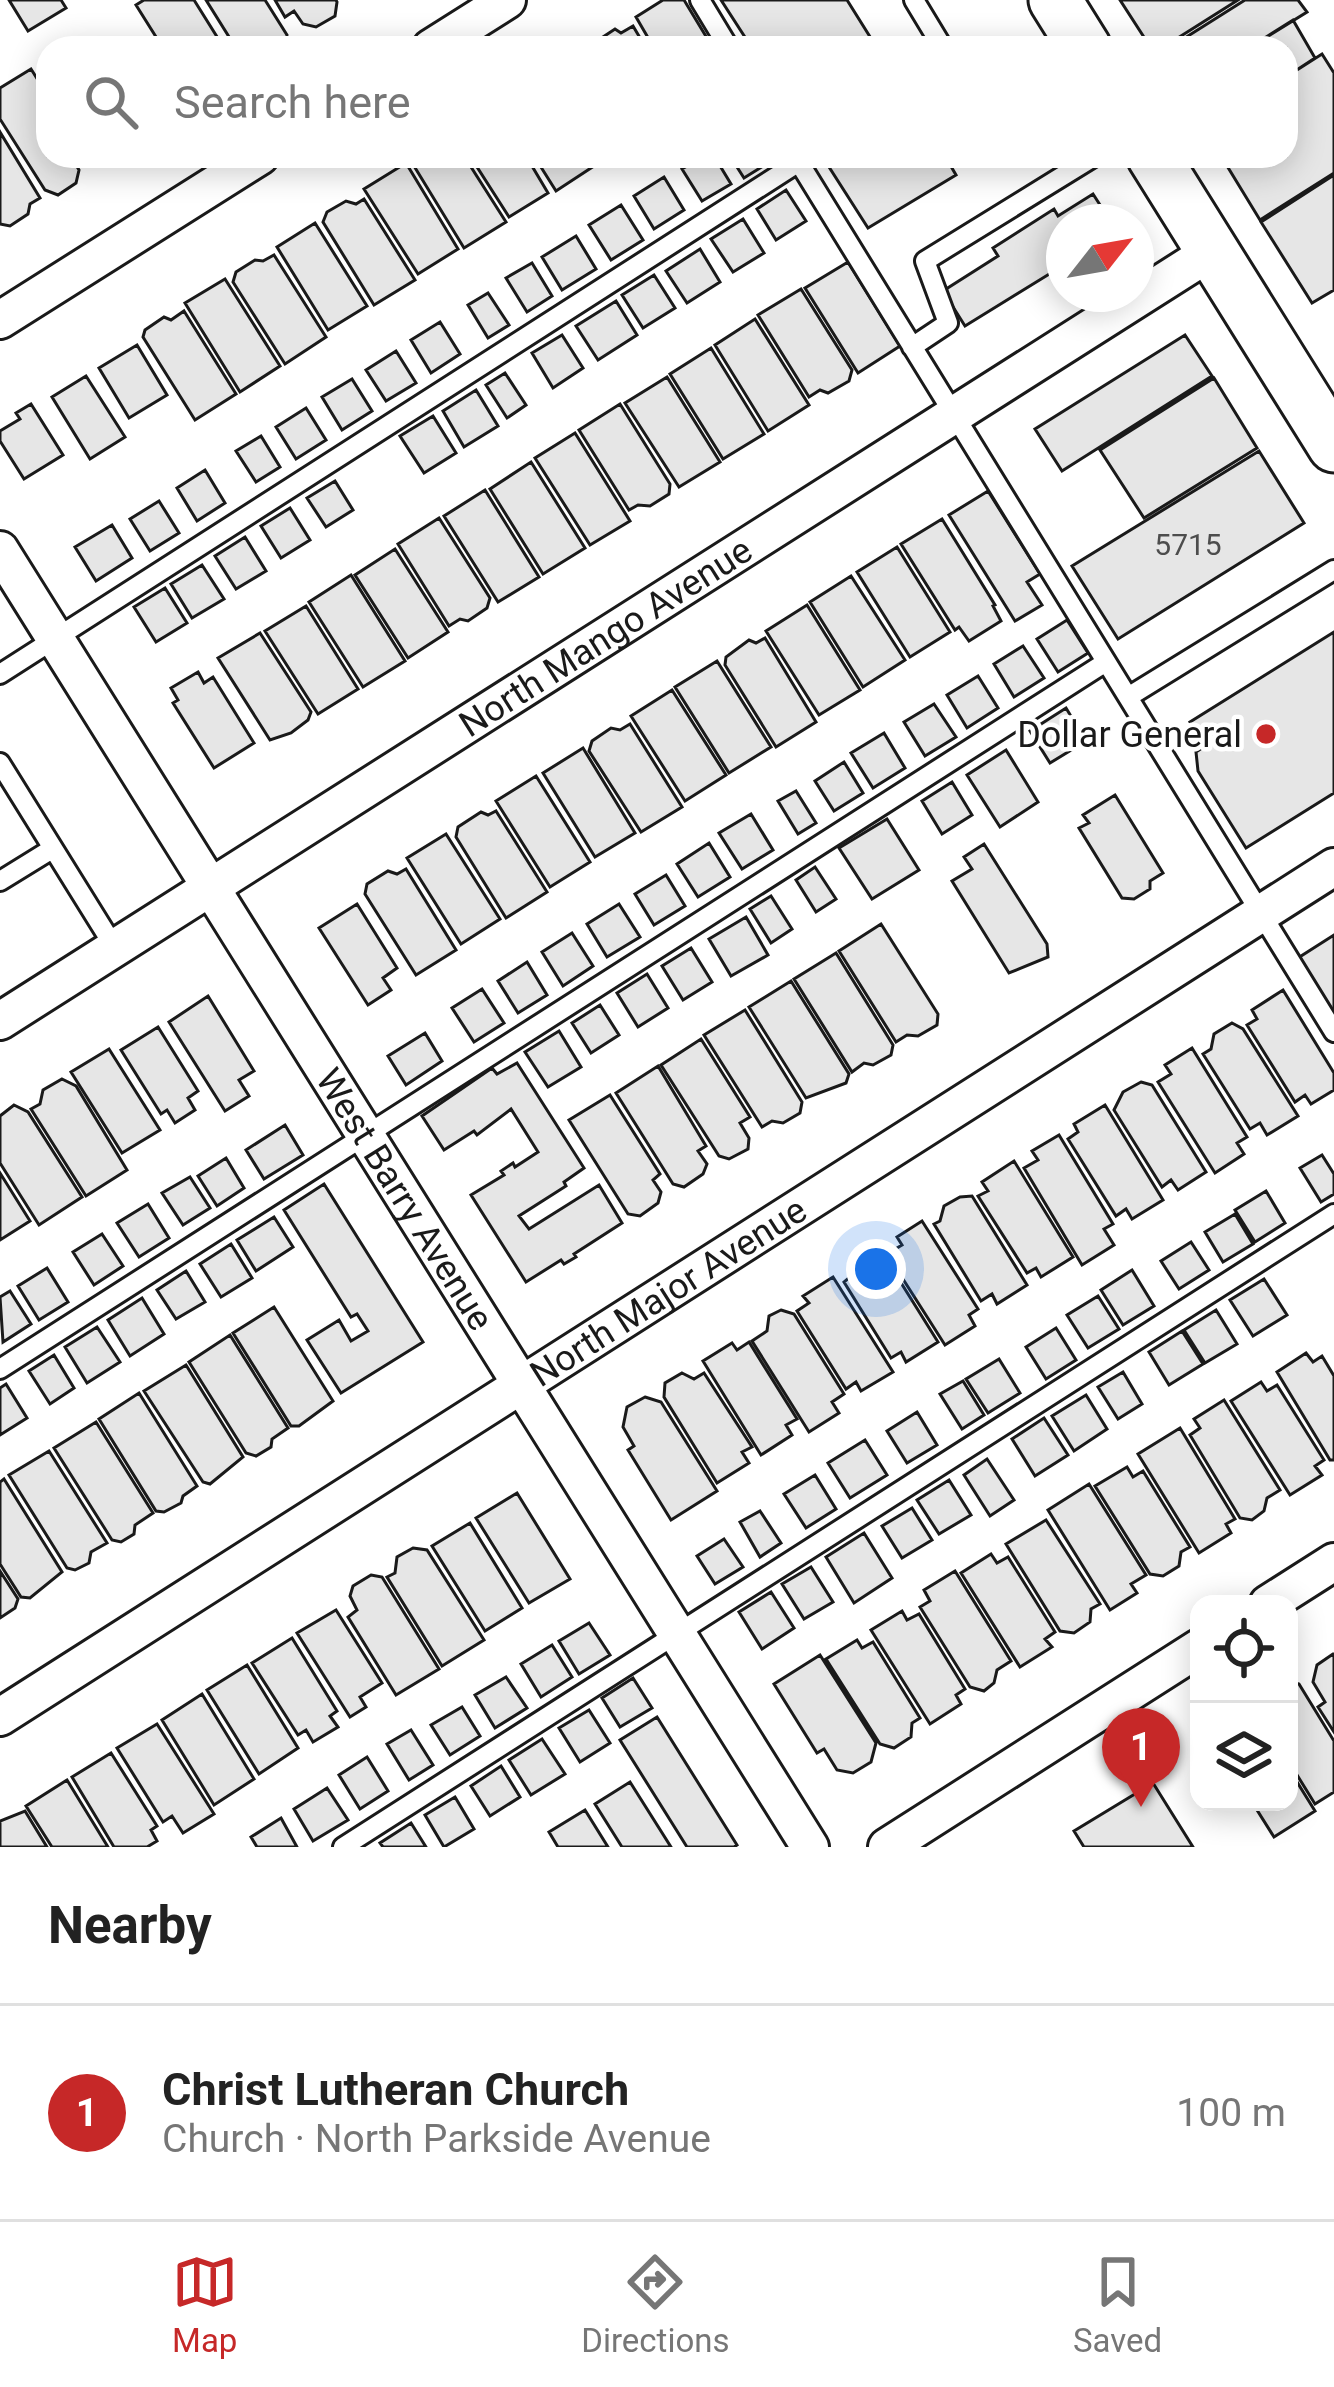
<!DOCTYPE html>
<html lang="en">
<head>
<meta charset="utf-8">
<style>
	:root { --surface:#fff; --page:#f6f6f6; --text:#222; --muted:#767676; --line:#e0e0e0; --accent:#c62828 }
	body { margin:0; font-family:Roboto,sans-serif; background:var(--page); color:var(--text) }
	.controls { position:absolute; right:36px; bottom:36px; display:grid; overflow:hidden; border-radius:24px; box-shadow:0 6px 30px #0003 }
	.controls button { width:108px; height:108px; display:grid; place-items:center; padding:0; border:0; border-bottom:3px solid var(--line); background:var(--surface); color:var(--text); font:60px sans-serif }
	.compass { position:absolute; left:1046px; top:204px; width:108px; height:108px; border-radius:50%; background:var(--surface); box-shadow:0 6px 30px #0003; rotate:59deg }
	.you { position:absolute; left:876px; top:1269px; width:42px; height:42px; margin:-30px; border:9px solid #fff; border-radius:50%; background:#1a73e8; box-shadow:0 0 0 18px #1a73e833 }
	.badge { display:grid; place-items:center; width:78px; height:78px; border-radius:50%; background:var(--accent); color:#fff; font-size:39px; font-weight:700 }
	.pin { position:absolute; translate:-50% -99px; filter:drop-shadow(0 3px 6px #0008) }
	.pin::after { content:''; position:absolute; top:63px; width:42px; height:36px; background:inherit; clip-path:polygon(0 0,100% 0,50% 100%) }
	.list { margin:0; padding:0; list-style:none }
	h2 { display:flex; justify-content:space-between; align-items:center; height:156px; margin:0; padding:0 48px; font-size:51px }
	h2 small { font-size:39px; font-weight:400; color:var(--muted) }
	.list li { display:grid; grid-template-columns:78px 1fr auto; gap:36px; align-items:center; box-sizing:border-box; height:216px; padding:0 48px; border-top:3px solid var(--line) }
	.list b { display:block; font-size:45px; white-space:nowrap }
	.list p { margin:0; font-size:39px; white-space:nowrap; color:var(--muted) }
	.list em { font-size:39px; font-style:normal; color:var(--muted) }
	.icon { flex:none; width:66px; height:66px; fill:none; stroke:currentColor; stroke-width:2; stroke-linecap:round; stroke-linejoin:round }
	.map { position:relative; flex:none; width:1334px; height:1847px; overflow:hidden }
	.search { position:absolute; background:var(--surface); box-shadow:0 6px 30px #0003; left:36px; right:36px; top:36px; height:132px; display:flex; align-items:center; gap:30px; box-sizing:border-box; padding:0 42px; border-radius:36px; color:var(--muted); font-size:45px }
	.sheet { height:372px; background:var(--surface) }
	nav { display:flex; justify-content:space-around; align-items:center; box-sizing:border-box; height:168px; border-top:3px solid var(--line); background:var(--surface); font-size:33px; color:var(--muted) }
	nav a { display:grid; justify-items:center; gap:6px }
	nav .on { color:var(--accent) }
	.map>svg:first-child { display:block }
	.building { fill:#e6e6e6; stroke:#1a1a1a; stroke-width:3 }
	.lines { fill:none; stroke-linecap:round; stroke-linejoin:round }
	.service-casing { stroke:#1a1a1a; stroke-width:24 }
	.minor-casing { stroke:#1a1a1a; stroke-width:42 }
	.secondary-casing { stroke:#1a1a1a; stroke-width:57 }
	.service { stroke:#fff; stroke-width:18 }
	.minor { stroke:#fff; stroke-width:36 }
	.secondary { stroke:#fff; stroke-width:51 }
	.poi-dot { fill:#c62828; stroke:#fff; stroke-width:4.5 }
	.labels { text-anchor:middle; stroke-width:9; stroke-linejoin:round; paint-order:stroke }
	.number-label { font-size:30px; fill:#4d4d4d }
	.street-label { font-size:36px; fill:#1a1a1a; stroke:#fff }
	.poi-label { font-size:36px; fill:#1a1a1a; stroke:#fff; text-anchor:end }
</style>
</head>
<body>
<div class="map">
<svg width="1334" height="1847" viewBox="0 0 1334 1847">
	<rect width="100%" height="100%" fill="#fff"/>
	<!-- building -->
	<path class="building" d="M9,0H61L66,8L28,31Z
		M144,0H194L224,48H163L136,5Z
		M206,0H265L287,35L284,48H247L245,44L236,48Z
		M275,0H336L337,2L335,16L316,27L303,24L294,11L285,17Z
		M663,0H684L713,48H654L636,17Z
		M721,0H847L877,48H752Z
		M1120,0H1238L1162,48H1151Z
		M1245,0H1298L1307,12L1249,48H1169Z
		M1293,20L1315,58L1286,77V48H1249Z
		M633,26L646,48H593L594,43L615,29L621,33Z
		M1322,54L1334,73V173L1260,220L1221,156H1286V77Z
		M31,69L48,96V156H71L79,170L76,183L58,195L45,190L0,119V88Z
		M0,132L40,198L30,204L28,214L10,226L0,224Z
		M416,156H464L506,222L464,248L414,166Z
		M470,156H526L548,193L509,217Z
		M534,156H588L594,166L556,191Z
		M704,156H714L731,184L702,201L682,169Z
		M730,156H779L744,178Z
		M822,156H945L956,175L868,228Z
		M406,163L458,249L418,274L364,189Z
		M1334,175V290L1312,303L1261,222Z
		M664,177L684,210L654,229L634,196Z
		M786,190L806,221L776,240L757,209Z
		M1093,194L1111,222H1064V265L965,326L943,291L998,256L993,248L1054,209L1058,216Z
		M364,199L415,280L374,305L323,222L327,212L346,201L356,204Z
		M621,205L643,240L611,260L589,225Z
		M743,219L764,253L733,272L711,239Z
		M315,223L367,306L328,330L277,247Z
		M576,236L596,269L562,290L542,257Z
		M700,249L720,282L687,303L666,271Z
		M274,255L326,337L285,364L233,282L236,272L255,260L263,261Z
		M848,262L900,346L858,373L805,288Z
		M532,263L552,296L527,312L506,278Z
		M654,275L675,308L643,328L622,295Z
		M225,279L280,366L240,392L185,303Z
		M801,289L852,370L849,381L828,393L820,390L809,397L758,315Z
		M488,293L509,325L488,338L468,305Z
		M616,301L637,335L598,360L576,326Z
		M184,311L236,394L195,420L143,337L145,330L164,317L171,320Z
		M755,319L809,405L768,431L715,345Z
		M440,322L460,354L431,373L411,340Z
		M562,335L583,368L553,388L532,353Z
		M1185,335L1212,376L1062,471L1035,429Z
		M137,345L167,395L129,418L99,368Z
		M711,348L764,434L723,459L670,374Z
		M396,351L416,383L386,401L366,370Z
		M505,373L526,405L507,418L486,385Z
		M86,376L125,437L90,459L52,397Z
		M667,377L720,462L679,487L625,403Z
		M1214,378L1257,448L1144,518L1100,450Z
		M352,379L372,411L342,430L322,397Z
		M476,390L498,426L464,447L443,411Z
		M31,404L63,455L24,479L0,441V431L20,419L16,413Z
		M620,404L670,484L669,494L650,506L638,505L629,510L579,430Z
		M306,408L326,440L296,459L276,427Z
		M433,416L456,453L424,473L400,436Z
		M575,433L630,521L590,545L535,458Z
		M261,436L280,467L256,482L236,451Z
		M1259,451L1304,523L1118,639L1072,566Z
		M531,462L585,548L543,574L490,489Z
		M205,470L225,503L197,521L177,488Z
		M335,481L353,510L326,527L307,498Z
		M485,490L539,577L498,602L444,516Z
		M988,491L1040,574L1027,582L1042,605L1015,621L949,515Z
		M159,501L179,533L150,551L130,519Z
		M290,508L310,540L281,558L261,526Z
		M439,518L490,598L487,608L468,621L460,619L449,626L398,544Z
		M942,519L995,605L993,606L1001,621L969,641L959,627L955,630L901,544Z
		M112,525L132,558L96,581L75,547Z
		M245,537L266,571L236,589L215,556Z
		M897,547L950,632L910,657L857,572Z
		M395,549L448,632L408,658L355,575Z
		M202,565L224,599L192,618L171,584Z
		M351,575L405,661L363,687L309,602Z
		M851,576L905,660L863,687L810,602Z
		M165,588L187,623L156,642L134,607Z
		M807,605L860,690L819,715L766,631Z
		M306,606L358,689L318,714L265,631Z
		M1067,620L1088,653L1058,672L1037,639Z
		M1334,632V793L1246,848L1198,771L1196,752L1205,746L1190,722Z
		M260,633L311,712L308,720L291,733L270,740L218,658Z
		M765,638L816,722L776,747L725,665L726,657L749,640L756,643Z
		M1023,646L1044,678L1014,697L994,664Z
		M717,661L771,747L729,773L675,687Z
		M198,672L204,683L213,677L254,743L214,768L173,703L178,700L171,688Z
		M978,676L998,708L967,728L947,695Z
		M672,690L726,775L685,801L631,716Z
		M934,704L956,737L925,756L904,722Z
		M1066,708L1086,741L1050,763L1030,731Z
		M630,724L682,807L641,832L589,751L592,741L611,728L620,730Z
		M884,733L905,768L873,788L851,753Z
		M583,748L635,833L595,857L543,773Z
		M1006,750L1038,802L1000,827L967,775Z
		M844,762L863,793L834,811L815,781Z
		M536,776L590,862L550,887L496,801Z
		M952,782L972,815L942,834L922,801Z
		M796,791L816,823L798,834L778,801Z
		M1115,795L1163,873L1150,881V889L1134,899L1122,898L1079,828L1089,823L1083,815Z
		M496,811L547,892L506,918L456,837L458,827L481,812L488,815Z
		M751,814L773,850L742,869L719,833Z
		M887,819L919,870L872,899L839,848Z
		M446,834L500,919L461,944L407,858Z
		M709,843L730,877L698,897L677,864Z
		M984,844L1047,944L1048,957L1009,973L952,881L972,869L964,857Z
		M815,867L836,899L816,912L796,880Z
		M406,869L456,950L416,975L365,894L367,884L388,871L397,874Z
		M666,875L685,906L654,925L635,894Z
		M771,896L792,929L771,943L750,909Z
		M357,904L397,968L383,978L391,990L368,1005L319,928Z
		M619,904L640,937L607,957L587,924Z
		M746,917L768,955L731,976L709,939Z
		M881,924L938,1014L937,1025L918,1036L907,1035L896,1042L839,951Z
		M572,933L593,966L563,986L542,952Z
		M1334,935V1015L1298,958Z
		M691,948L712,982L683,1000L662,966Z
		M836,953L893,1045L891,1055L873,1065L864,1063L852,1072L794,979Z
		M527,962L547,995L518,1013L498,981Z
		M647,974L668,1008L638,1027L617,993Z
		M791,981L849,1074L846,1083L806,1098L749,1007Z
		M482,989L504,1023L474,1042L452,1008Z
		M1283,990L1334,1073V1090L1311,1104L1305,1095L1295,1102L1247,1025L1257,1019L1252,1010Z
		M208,996L254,1071L239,1080L249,1096L225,1111L169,1022Z
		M600,1005L619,1035L591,1053L572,1023Z
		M745,1010L802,1102L800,1113L783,1123L772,1121L762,1127L704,1035Z
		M1232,1023L1243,1029L1298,1116L1267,1135L1260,1123L1250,1129L1203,1054L1211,1049L1214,1034Z
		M158,1027L198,1091L188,1098L195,1110L175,1123L167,1110L161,1114L121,1050Z
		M559,1031L581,1067L548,1087L525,1052Z
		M425,1033L442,1061L406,1085L388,1056Z
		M701,1039L750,1117L740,1123L749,1138L748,1149L729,1159L719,1156L661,1065Z
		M1192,1048L1247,1137L1237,1143L1244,1154L1215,1173L1158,1082L1171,1074L1165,1065Z
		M109,1049L160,1130L122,1153L71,1072Z
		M517,1063L584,1168L564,1182L566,1186L519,1216L529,1229L599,1185L622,1223L574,1254L576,1257L564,1264L561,1260L526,1282L471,1195L504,1175L501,1171L513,1163L515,1167L538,1152L511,1109L477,1135L474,1131L444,1150L422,1116L492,1068L497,1074Z
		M658,1066L706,1146L698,1151L707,1164L703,1174L684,1187L673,1184L616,1093Z
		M62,1079L76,1086L127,1170L86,1196L31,1109L40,1104L43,1090Z
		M1141,1082L1152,1085L1206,1172L1178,1190L1171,1180L1162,1187L1114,1110L1123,1092Z
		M610,1095L660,1174L653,1180L661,1192L658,1203L640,1216L628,1214L569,1120Z
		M14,1105L28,1112L82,1197L39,1225L0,1163V1116Z
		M1105,1105L1163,1200L1132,1219L1126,1209L1116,1216L1068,1139L1078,1132L1074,1124Z
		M285,1125L303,1155L264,1179L246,1150Z
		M1059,1135L1113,1224L1104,1229L1114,1245L1082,1265L1024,1168L1038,1160L1032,1151Z
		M1322,1155L1334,1174V1194L1321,1202L1300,1168Z
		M226,1158L244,1188L217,1206L198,1176Z
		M1014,1161L1073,1257L1041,1277L1036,1268L1027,1273L978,1196L988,1191L982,1182Z
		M0,1173L30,1221L0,1240Z
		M190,1177L210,1208L183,1225L162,1193Z
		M324,1184L423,1342L341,1393L307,1340L339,1320L351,1341L368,1331L357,1314L351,1317L284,1210Z
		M1266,1191L1285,1223L1255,1242L1235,1210Z
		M972,1196L1027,1285L997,1304L992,1294L981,1301L934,1224L940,1221L944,1206L960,1197Z
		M148,1204L169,1238L139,1257L117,1223Z
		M1235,1214L1253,1244L1223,1262L1205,1232Z
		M274,1217L293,1247L256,1271L237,1240Z
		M922,1221L978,1309L969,1315L975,1326L945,1345L887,1254L902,1245L897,1237Z
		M102,1234L123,1266L94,1285L73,1252Z
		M1191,1242L1209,1270L1179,1289L1161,1261Z
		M231,1244L252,1278L221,1297L200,1264Z
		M872,1253L883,1254L938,1342L906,1362L901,1352L891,1358L844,1282L850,1277L853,1263Z
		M47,1268L68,1302L39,1320L18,1286Z
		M1132,1270L1154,1306L1123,1325L1101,1290Z
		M186,1271L205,1302L176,1319L157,1290Z
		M833,1277L893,1372L861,1391L856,1382L846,1389L797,1311L809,1303L803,1296Z
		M1264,1279L1287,1315L1253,1336L1230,1300Z
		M10,1291L31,1324L3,1342L0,1297Z
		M1098,1296L1119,1329L1088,1348L1067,1315Z
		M142,1298L164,1334L130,1356L108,1320Z
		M274,1307L333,1401L299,1426H291L233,1333Z
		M781,1310L794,1314L844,1394L832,1402L839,1413L809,1432L752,1341L767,1331L769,1316Z
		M1216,1310L1237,1344L1205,1363L1184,1330Z
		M97,1327L120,1362L87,1383L65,1347Z
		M1056,1328L1076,1360L1046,1379L1026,1347Z
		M1182,1331L1203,1364L1169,1385L1149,1352Z
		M230,1335L288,1428L272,1439L271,1447L256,1456L246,1453L189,1362Z
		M749,1342L797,1419L786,1425L792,1435L761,1455L703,1361L732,1343L737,1350Z
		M1306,1353L1313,1362L1322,1356L1334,1376V1460H1330L1277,1372Z
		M54,1355L74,1388L50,1404L29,1371Z
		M999,1359L1020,1393L988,1413L966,1379Z
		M186,1365L243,1457L210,1484L203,1482L144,1391Z
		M1123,1372L1142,1404L1118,1419L1098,1387Z
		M682,1373L694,1379L704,1373L752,1447L742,1452L749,1463L717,1483L664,1397L665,1383Z
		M963,1381L984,1415L962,1429L940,1394Z
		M1261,1382L1267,1391L1277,1385L1324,1460L1315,1466L1322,1475L1290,1495L1231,1401Z
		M6,1384L27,1418L0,1435V1388Z
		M139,1393L197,1486L183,1496L181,1503L164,1512L156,1511L99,1419Z
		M1086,1395L1107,1429L1074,1451L1052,1416Z
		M645,1397L661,1402L717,1491L671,1520L628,1450L634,1446L623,1427L627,1407Z
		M1224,1400L1280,1490L1267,1498L1264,1511L1252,1520L1240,1518L1190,1435L1200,1428L1194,1419Z
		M917,1412L937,1445L907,1463L887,1431Z
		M1044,1418L1068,1455L1035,1476L1012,1439Z
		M96,1422L153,1513L135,1525L134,1534L121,1542L112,1540L54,1448Z
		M1180,1428L1235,1519L1226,1524L1231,1533L1199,1553L1138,1454Z
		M865,1440L887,1475L850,1498L828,1463Z
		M49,1451L107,1543L91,1552L89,1563L75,1570L67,1568L9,1475Z
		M987,1459L1014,1500L990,1516L964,1475Z
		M1127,1467L1133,1477L1143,1471L1190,1547L1181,1552L1179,1566L1163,1576L1150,1574L1095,1486Z
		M815,1475L836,1509L806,1528L784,1494Z
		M4,1479L62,1572L30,1598L21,1597L0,1564V1482Z
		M949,1480L971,1515L939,1534L917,1500Z
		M1089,1484L1146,1575L1131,1584L1137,1593L1110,1610L1048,1510Z
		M517,1493L570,1579L529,1603L476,1518Z
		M912,1508L932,1540L902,1558L882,1526Z
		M760,1511L781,1543L760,1557L740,1522Z
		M1046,1520L1100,1604L1091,1609L1090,1622L1074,1633L1060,1631L1006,1544Z
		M470,1523L522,1608L485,1631L432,1546Z
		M864,1533L892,1578L854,1603L826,1557Z
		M724,1539L743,1567L715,1584L697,1556Z
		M413,1548L427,1550L484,1640L442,1666L387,1577L395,1573L397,1557Z
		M991,1554L997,1563L1008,1557L1055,1632L1045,1639L1052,1647L1020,1667L961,1573Z
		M811,1567L833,1602L804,1619L782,1584Z
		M0,1571L18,1599L15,1608L0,1618Z
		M955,1571L1011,1661L997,1670L994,1683L984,1691L970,1687L920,1607L930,1601L924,1590Z
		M371,1575L382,1577L439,1669L396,1695L348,1617L357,1610L350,1596L353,1586Z
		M771,1592L794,1628L762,1649L739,1612Z
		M336,1610L382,1683L360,1697L366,1707L350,1717L297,1633Z
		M902,1611L907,1620L919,1614L965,1689L956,1695L961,1704L930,1724L871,1630Z
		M589,1623L610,1655L579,1674L559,1641Z
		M292,1638L337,1711L330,1716L338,1727L313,1742L306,1730L298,1735L252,1663Z
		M857,1640L862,1648L873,1642L920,1718L912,1723L911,1737L894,1748L880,1744L826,1659Z
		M552,1645L572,1677L541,1697L521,1664Z
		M1333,1654H1334V1732L1318,1707L1325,1702L1313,1682L1317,1665Z
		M820,1655L876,1743L871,1762L853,1773L837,1770L824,1749L817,1753L774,1684Z
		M247,1665L298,1748L259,1774L207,1690Z
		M506,1677L527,1708L495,1728L475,1695Z
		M633,1678L652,1708L620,1727L602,1698Z
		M1289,1681L1299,1684L1334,1741V1792L1315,1804L1289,1762Z
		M202,1694L254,1779L214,1805L162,1720Z
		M462,1707L480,1736L450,1755L431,1725Z
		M589,1710L610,1743L580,1762L559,1728Z
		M657,1717L737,1845L734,1847H687L620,1740Z
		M157,1724L214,1814L183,1833L172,1816L163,1822L117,1748Z
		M411,1730L433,1765L409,1780L387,1744Z
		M542,1739L565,1774L531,1795L509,1760Z
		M111,1753L157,1826L151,1830L157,1841L147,1847H114L72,1777Z
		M367,1757L388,1791L360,1809L339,1775Z
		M501,1766L520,1797L490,1816L471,1786Z
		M1289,1769L1315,1811L1274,1837L1252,1802H1289Z
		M67,1780L108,1847H52L26,1806Z
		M630,1782L671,1847H622L595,1804Z
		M1153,1783L1193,1847H1084L1074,1831Z
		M327,1788L348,1820L313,1841L294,1809Z
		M455,1797L474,1829L444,1847L425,1815Z
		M585,1810L608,1847H558L549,1832Z
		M25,1811L47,1847H0V1821Z
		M281,1818L297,1847H257L251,1837Z
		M411,1823L426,1847H383L380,1843Z"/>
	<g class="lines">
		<defs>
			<path id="service" d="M700,0L729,48
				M914,0L943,48
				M795,156L1334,1032
				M912,347L948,323L925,261L1095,156
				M0,674L799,162
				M1128,697L1334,570
				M0,763L115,948
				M0,881L52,849
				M0,1369L1106,662
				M343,1847L1334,1214"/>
			<g id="minor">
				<path d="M431,48L507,0"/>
				<path d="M0,320L260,156"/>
				<path id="s1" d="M0,550L810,1847"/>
				<path id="s2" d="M0,1021L1212,251"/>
				<path d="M1268,1604L1334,1562"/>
				<path id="s3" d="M0,1717L1334,867"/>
				<path d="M887,1847L1199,1648"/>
			</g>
			<path id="secondary" d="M1055,0L1085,48
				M1153,156L1334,446"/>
		</defs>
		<!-- service casing -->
		<use href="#service" class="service-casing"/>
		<!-- minor casing -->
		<use href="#minor" class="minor-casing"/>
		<!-- secondary casing -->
		<use href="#secondary" class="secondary-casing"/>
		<!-- service -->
		<use href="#service" class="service"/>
		<!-- minor -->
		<use href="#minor" class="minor"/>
		<!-- secondary -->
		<use href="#secondary" class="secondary"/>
	</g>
	<!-- markers -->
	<circle class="poi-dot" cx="1266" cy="734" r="12"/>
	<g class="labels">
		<!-- number labels -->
		<g class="number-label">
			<text x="1188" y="555">5715</text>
		</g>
		<!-- street labels -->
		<g class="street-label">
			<text dy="13" stroke="none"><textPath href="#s2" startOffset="717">North Mango Avenue</textPath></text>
			<text dy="13" stroke="none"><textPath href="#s1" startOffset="765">West Barry Avenue</textPath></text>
			<text dy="13" stroke="none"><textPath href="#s3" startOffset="792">North Major Avenue</textPath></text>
		</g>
		<!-- poi labels -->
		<g class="poi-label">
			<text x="1242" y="747">Dollar General</text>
		</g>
	</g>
</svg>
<div class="controls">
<button><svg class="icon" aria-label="locate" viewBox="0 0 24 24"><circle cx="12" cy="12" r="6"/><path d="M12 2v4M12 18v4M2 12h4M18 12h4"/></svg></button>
<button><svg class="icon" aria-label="layers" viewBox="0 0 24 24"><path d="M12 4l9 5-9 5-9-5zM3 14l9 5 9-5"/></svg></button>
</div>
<svg class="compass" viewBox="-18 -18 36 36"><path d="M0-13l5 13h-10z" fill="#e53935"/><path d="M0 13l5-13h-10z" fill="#767676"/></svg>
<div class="you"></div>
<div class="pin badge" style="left:1141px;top:1807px">1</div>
<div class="search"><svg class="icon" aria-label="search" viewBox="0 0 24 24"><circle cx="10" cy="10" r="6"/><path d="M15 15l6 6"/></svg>Search here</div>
</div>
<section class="sheet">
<h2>Nearby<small></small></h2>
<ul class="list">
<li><span class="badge">1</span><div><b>Christ Lutheran Church</b><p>Church · North Parkside Avenue</p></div><em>100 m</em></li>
</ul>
</section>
<nav>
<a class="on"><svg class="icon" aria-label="map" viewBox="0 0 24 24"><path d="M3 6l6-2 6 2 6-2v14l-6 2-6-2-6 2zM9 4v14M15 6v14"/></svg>Map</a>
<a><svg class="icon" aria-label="directions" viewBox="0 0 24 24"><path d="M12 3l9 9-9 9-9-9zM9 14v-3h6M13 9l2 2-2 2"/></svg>Directions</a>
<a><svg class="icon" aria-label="saved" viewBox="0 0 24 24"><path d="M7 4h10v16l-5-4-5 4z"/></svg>Saved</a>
</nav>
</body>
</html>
